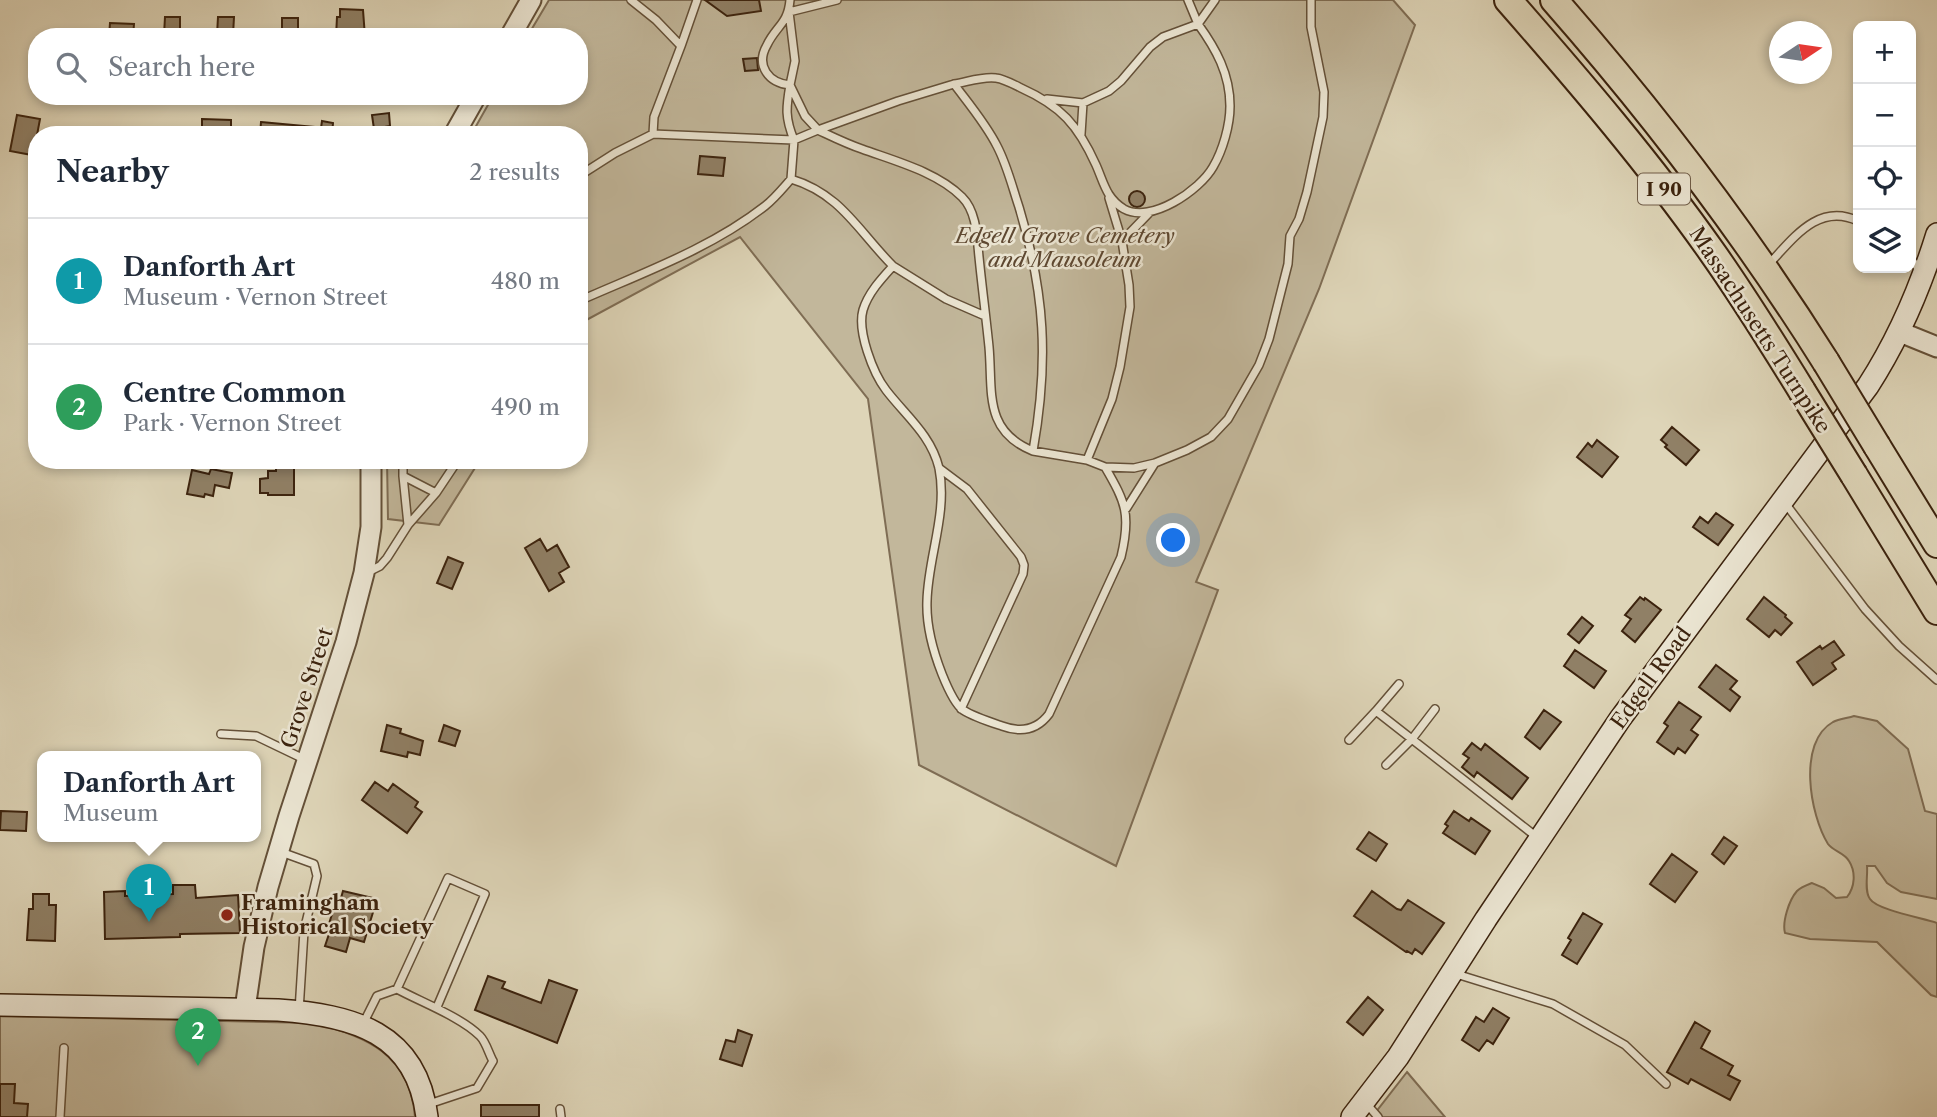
<!DOCTYPE html>
<html lang="en">
<head>
<meta charset="utf-8">
<style>
	:root { --surface:#fff; --page:#f6f6f7; --text:#1f2937; --muted:#747a83; --line:#e0e1e3; --accent:#8f2418 }
	body { margin:0; font-family:"Libre Caslon Text",serif; background:var(--page); color:var(--text) }
	.controls { position:absolute; right:21px; top:21px; display:grid; overflow:hidden; border-radius:14px; box-shadow:0 4px 10px #0003 }
	.controls button { width:63px; height:63px; display:grid; place-items:center; padding:0; border:0; border-bottom:2px solid var(--line); background:var(--surface); color:var(--text); font:35px sans-serif }
	.compass { position:absolute; left:1769px; top:21px; width:63px; height:63px; border-radius:50%; background:var(--surface); box-shadow:0 4px 10px #0003; rotate:77deg }
	.you { position:absolute; left:1174px; top:541px; width:24px; height:24px; margin:-18px; border:5px solid #fff; border-radius:50%; background:#1a73e8; box-shadow:0 0 0 10px #1a73e833 }
	.badge { display:grid; place-items:center; width:46px; height:46px; border-radius:50%; background:var(--accent); color:#fff; font-size:23px; font-weight:700 }
	.pin { position:absolute; translate:-50% -58px; filter:drop-shadow(0 2px 4px #0008) }
	.pin::after { content:''; position:absolute; top:37px; width:24px; height:21px; background:inherit; clip-path:polygon(0 0,100% 0,50% 100%) }
	.popup { position:absolute; left:37px; top:751px; width:224px; height:91px; box-sizing:border-box; display:grid; place-content:center; border-radius:14px; background:var(--surface); filter:drop-shadow(0 2px 5px #0005); font-size:23px; white-space:nowrap; color:var(--muted) }
	.popup b { font-size:26px; color:var(--text) }
	.popup::after { content:''; position:absolute; left:50%; top:100%; margin-left:-14px; border:14px solid transparent; border-top-color:var(--surface) }
	.list { margin:0; padding:0; list-style:none }
	h2 { display:flex; justify-content:space-between; align-items:center; height:91px; margin:0; padding:0 28px; font-size:30px }
	h2 small { font-size:23px; font-weight:400; color:var(--muted) }
	.list li { display:grid; grid-template-columns:46px 1fr auto; gap:21px; align-items:center; box-sizing:border-box; height:126px; padding:0 28px; border-top:2px solid var(--line) }
	.list b { display:block; font-size:26px; white-space:nowrap }
	.list p { margin:0; font-size:23px; white-space:nowrap; color:var(--muted) }
	.list em { font-size:23px; font-style:normal; color:var(--muted) }
	.icon { flex:none; width:38px; height:38px; fill:none; stroke:currentColor; stroke-width:2; stroke-linecap:round; stroke-linejoin:round }
	.map { position:relative; flex:none; width:1937px; height:1117px; overflow:hidden }
	.search { position:absolute; background:var(--surface); box-shadow:0 4px 10px #0003; left:28px; top:28px; width:560px; height:77px; display:flex; align-items:center; gap:18px; box-sizing:border-box; padding:0 24px; border-radius:28px; color:var(--muted); font-size:26px }
	.panel { position:absolute; background:var(--surface); box-shadow:0 4px 10px #0003; left:28px; top:126px; width:560px; height:343px; border-radius:28px }
	.map>svg:first-child { display:block }
	.green { fill:#c2b79b; stroke:#7f6d54; stroke-width:2 }
	.building { fill:#908066; stroke:#3c230e; stroke-width:2 }
	.lines { fill:none; stroke-linecap:round; stroke-linejoin:round }
	.service-casing { stroke:#645038; stroke-width:10 }
	.tertiary-casing { stroke:#645038; stroke-width:23 }
	.secondary-casing { stroke:#3c230e; stroke-width:24 }
	.motorway-casing { stroke:#3c230e; stroke-width:30 }
	.service { stroke:#eae4d1; stroke-width:7 }
	.tertiary { stroke:#eae4d1; stroke-width:19 }
	.secondary { stroke:#eae4d1; stroke-width:21 }
	.motorway { stroke:#ded5b8; stroke-width:26 }
	.motorway-bridge-casing { stroke:#3c230e; stroke-width:30; stroke-linecap:butt }
	.motorway-bridge { stroke:#ded5b8; stroke-width:26 }
	.poi-dot { fill:#8f2418; stroke:#eae4d1; stroke-width:2.5 }
	.labels { text-anchor:middle; stroke-width:5; stroke-linejoin:round; paint-order:stroke }
	.shield { fill:#eae4d1; stroke:#705d48; stroke-width:2 }
	.shield-label { font-size:19px; font-weight:bold; fill:#3c230e }
	.park-label { font-size:21px; font-style:italic; fill:#5e4831; stroke:#eae4d1 }
	.street-label { font-size:21px; fill:#3c230e; stroke:#eae4d1 }
	.poi-label { font-size:21px; font-weight:bold; fill:#3c230e; stroke:#eae4d1; text-anchor:start }
</style>
</head>
<body>
<div class="map">
<svg width="1937" height="1117" viewBox="0 0 1937 1117">
	<rect width="100%" height="100%" fill="#ded5b8"/>
	<filter id="stains"><feTurbulence type="fractalNoise" baseFrequency=".00286" numOctaves="4"/><feColorMatrix values="0 0 0 0 .2 0 0 0 0 .09 0 0 0 0 .02 0 0 0 .5 -.17"/></filter>
	<radialGradient id="worn" r=".72"><stop offset=".6" stop-color="#630" stop-opacity="0"/><stop offset="1" stop-color="#630" stop-opacity=".3"/></radialGradient>
	<!-- green -->
	<path class="green" d="M549,0H1393L1415,25L1319,289L1196,582L1218,590L1116,866L919,765L868,399L740,237L579,324V135H471L493,96H579V37H527Z
		M387,460H480L439,525L388,519Z
		M1854,716L1877,721L1908,749L1925,811L1937,814V899L1901,892L1887,883L1875,866H1867C1868,875 1864,891 1870,899C1877,910 1923,918 1937,923V997L1931,995L1877,942L1810,939L1785,933C1782,922 1789,900 1797,891C1801,887 1807,885 1812,883L1824,888L1836,898L1847,897C1855,887 1856,872 1849,861C1845,853 1833,851 1828,844C1810,815 1797,742 1833,722C1839,719 1848,718 1854,716Z
		M0,1016L312,1023C366,1035 410,1055 415,1117H0Z
		M1407,1072L1445,1117H1372Z"/>
	<!-- building -->
	<path class="building" d="M705,0H759L761,11L727,16Z
		M340,9L363,10L365,37H336L337,17H340Z
		M165,17H180V36L164,35Z
		M218,17H234L233,35H217Z
		M282,18H298V35H282Z
		M110,23L134,24L133,37H109Z
		M757,58L758,70L745,71L743,59Z
		M389,113L390,126L374,129L372,115Z
		M17,115L40,119L37,135V156L10,151Z
		M202,119L231,120V135H202Z
		M322,121L333,123L332,135H320Z
		M261,122L314,127L313,135H260Z
		M700,156L725,158L723,176L698,174Z
		M1129 199a8 8 0 1 1 16 0a8 8 0 1 1-16 0Z
		M1672,427L1699,450L1686,465L1665,447L1667,445L1661,440Z
		M1597,440L1618,457L1602,477L1577,457L1588,443L1592,447Z
		M276,464H294V495H268V493H260V479L268,478V471H276Z
		M211,469L232,473L229,488L215,485L213,496L205,494L204,497L187,494L192,470L209,474Z
		M1716,513L1733,525L1718,545L1693,527L1700,517L1708,523Z
		M540,539L547,551L557,545L569,567L559,573L564,582L549,591L525,548Z
		M448,557L463,563L452,589L437,583Z
		M1640,597L1644,600L1645,598L1661,610L1635,642L1622,631L1631,619L1625,615Z
		M1764,597L1786,615L1785,617L1792,623L1781,635L1775,630L1769,637L1747,619Z
		M1582,617L1593,626L1579,643L1568,634Z
		M1834,641L1844,655L1832,663L1836,669L1813,685L1797,662L1820,646L1822,649Z
		M1575,650L1606,671L1594,688L1564,666Z
		M1716,665L1737,681L1730,689L1740,697L1730,711L1699,687Z
		M1679,702L1701,717L1691,730L1698,735L1685,753L1678,748L1674,754L1657,742L1668,726L1664,723Z
		M1544,710L1561,722L1540,749L1525,737Z
		M387,725L401,729L400,733L423,741L420,755L408,752L407,757L381,751Z
		M444,725L460,731L455,746L439,741Z
		M1472,743L1481,750L1485,744L1528,778L1512,799L1477,772L1474,777L1462,767L1469,758L1463,754Z
		M375,782L388,791L393,784L418,802L415,807L422,812L407,833L362,800Z
		M1,811L27,812L26,831L0,830Z
		M1454,811L1469,821L1471,818L1490,831L1475,854L1443,833L1448,826L1445,824Z
		M1369,832L1387,844L1376,861L1357,849Z
		M1724,837L1737,846L1724,864L1712,854Z
		M1672,854L1697,872L1675,902L1650,884Z
		M173,885H195L196,898L238,895L240,933L180,934V937L105,939L104,892L125,891V896L173,894Z
		M343,891L377,899L364,942L350,938L346,952L325,946L329,934H326L335,904L339,905Z
		M1372,891L1397,909L1401,910L1408,900L1444,923L1422,954L1415,949L1412,954L1407,951L1406,952L1354,916Z
		M33,894H49V905H56L55,941L27,940L29,909H33Z
		M1583,913L1602,924L1577,964L1562,955L1571,940L1568,938Z
		M488,976L505,982L502,988L541,1003L549,980L577,990L557,1043L475,1010Z
		M1368,997L1383,1010L1363,1035L1347,1022Z
		M1493,1008L1509,1018L1493,1044L1487,1040L1479,1051L1462,1040L1476,1017L1484,1022Z
		M1695,1022L1710,1031L1701,1048L1733,1066L1728,1075L1740,1081L1730,1100L1691,1079L1688,1084L1667,1072Z
		M738,1030L752,1035L742,1066L720,1059L726,1040L735,1042Z
		M0,1084H15L14,1103L28,1104L27,1117H0Z
		M481,1105H539V1117H481Z"/>
	<g class="lines">
		<defs>
			<path id="service" d="M631,0L656,20L681,46L697,0
				M837,0L789,12L795,61L790,85L805,116L818,130L794,140L791,179C841,194 858,231 893,266C882,278 868,293 863,310C857,331 873,373 886,390C906,416 931,435 939,468C948,513 928,557 927,601C926,626 933,651 942,674C946,684 954,704 963,710C974,717 990,722 1002,726C1021,733 1037,730 1049,714L1121,557C1131,515 1126,503 1105,467L1087,460L1033,451C1049,361 1045,293 1019,207C1012,186 1007,165 997,146C986,124 969,104 954,84C967,82 983,76 996,78C1004,79 1013,84 1021,88C1061,106 1078,125 1096,165C1104,183 1106,198 1124,209C1151,224 1200,190 1213,167C1223,150 1230,125 1230,106C1230,74 1216,49 1198,24L1215,0
				M681,46L654,117L653,134L794,140C785,118 786,108 790,85C769,83 755,66 767,45C776,26 788,24 790,0
				M954,84L898,101L818,130C833,137 847,144 862,149C895,161 937,172 962,197C977,212 977,238 979,257C982,287 986,317 989,347C993,391 983,431 1033,451
				M1047,99L1083,103L1081,134
				M1083,103L1109,91L1121,81L1150,47L1163,37L1198,24L1188,0
				M579,176L615,153L653,134
				M1109,198L1122,241L1149,213
				M1911,259L1921,272
				M1768,265C1793,239 1818,202 1858,221
				M893,266L946,299L985,316
				M579,301C642,273 710,249 765,206C775,198 783,188 791,179
				M403,460V476L436,493
				M1087,460L1112,399L1120,367L1130,307L1129,285L1122,241
				M1105,467L1134,468L1155,463
				M939,468L967,489L1021,557L1024,565L1023,574L961,709
				M403,476L408,525
				M1785,503L1865,609L1899,646L1937,680
				M1126,509L1155,463L1187,450L1211,437L1228,419L1259,365L1269,339L1288,264L1290,236L1299,219L1307,192L1323,117L1324,92L1311,27V0
				M368,572L380,566L387,558L408,525L436,493L458,460
				M1399,684L1376,711L1538,838
				M221,734L256,736L306,760
				M1349,740L1376,711
				M1386,765L1412,739L1435,709
				M281,852L314,864L317,876L304,931L299,1011
				M1453,973L1553,1004L1625,1045L1666,1084
				M397,989C421,1002 461,1017 480,1036C486,1042 489,1054 493,1061L477,1088L426,1105
				M363,1024L377,996L397,989L448,878L485,894L437,1007
				M1365,1102L1378,1117
				M560,1109L561,1117
				M60,1117L64,1048"/>
			<path id="tertiary" d="M510,37L531,0
				M454,135L476,96
				M1900,332L1937,347
				M245,1009L254,947L268,887L289,816L346,642L364,573L371,527V460"/>
			<path id="secondary" d="M0,1005L278,1010C352,1015 417,1032 427,1117
				M1352,1117L1398,1057L1486,919L1620,719L1868,386C1899,338 1920,289 1937,234"/>
			<path id="motorway" d="M1508,0C1579,81 1650,164 1712,252C1744,297 1773,344 1802,391
				M1554,0C1654,114 1745,233 1826,362
				M1877,446L1937,544
				M1854,475L1937,611"/>
		</defs>
		<!-- service casing -->
		<use href="#service" class="service-casing"/>
		<!-- tertiary casing -->
		<use href="#tertiary" class="tertiary-casing"/>
		<!-- secondary casing -->
		<use href="#secondary" class="secondary-casing"/>
		<!-- motorway casing -->
		<use href="#motorway" class="motorway-casing"/>
		<!-- service -->
		<use href="#service" class="service"/>
		<!-- tertiary -->
		<use href="#tertiary" class="tertiary"/>
		<!-- secondary -->
		<use href="#secondary" class="secondary"/>
		<!-- motorway -->
		<use href="#motorway" class="motorway"/>
		<defs>
			<path id="motorway-bridge" d="M1826,362L1877,446
				M1802,391L1854,475"/>
		</defs>
		<!-- motorway-bridge casing -->
		<use href="#motorway-bridge" class="motorway-bridge-casing"/>
		<!-- motorway-bridge -->
		<use href="#motorway-bridge" class="motorway-bridge"/>
	</g>
	<!-- markers -->
	<circle class="poi-dot" cx="227" cy="915" r="7"/>
	<g class="labels">
		<!-- shield labels -->
		<rect class="shield" x="1638" y="173.5" width="52" height="31" rx="5"/>
		<g class="shield-label">
			<text x="1664" y="196">I 90</text>
		</g>
		<!-- park labels -->
		<g class="park-label">
			<text x="1065" y="243">Edgell Grove Cemetery<tspan x="1065" dy="24">and Mausoleum</tspan></text>
		</g>
		<!-- street labels -->
		<g class="street-label">
			<text transform="translate(1760 330) rotate(57)" y="7">Massachusetts Turnpike</text>
			<text transform="translate(1651 678) rotate(-54)" y="7">Edgell Road</text>
			<text transform="translate(307 688) rotate(-72)" y="7">Grove Street</text>
		</g>
		<!-- poi labels -->
		<g class="poi-label">
			<text x="241" y="910">Framingham<tspan x="241" dy="24">Historical Society</tspan></text>
		</g>
	</g>
	<rect width="100%" height="100%" filter="url(#stains)"/>
	<rect width="100%" height="100%" fill="url(#worn)"/>
</svg>
<div class="controls">
<button>+</button>
<button>−</button>
<button><svg class="icon" aria-label="locate" viewBox="0 0 24 24"><circle cx="12" cy="12" r="6"/><path d="M12 2v4M12 18v4M2 12h4M18 12h4"/></svg></button>
<button><svg class="icon" aria-label="layers" viewBox="0 0 24 24"><path d="M12 4l9 5-9 5-9-5zM3 14l9 5 9-5"/></svg></button>
</div>
<svg class="compass" viewBox="-18 -18 36 36"><path d="M0-13l5 13h-10z" fill="#e53935"/><path d="M0 13l5-13h-10z" fill="#747a83"/></svg>
<div class="you"></div>
<div class="pin badge" style="left:149px;top:922px;background:#0f9aa8">1</div>
<div class="popup"><b>Danforth Art</b>Museum</div>
<div class="pin badge" style="left:198px;top:1066px;background:#2e9e5b">2</div>
<div class="search"><svg class="icon" aria-label="search" viewBox="0 0 24 24"><circle cx="10" cy="10" r="6"/><path d="M15 15l6 6"/></svg>Search here</div>
<section class="panel">
<h2>Nearby<small>2 results</small></h2>
<ul class="list">
<li><span class="badge" style="background:#0f9aa8">1</span><div><b>Danforth Art</b><p>Museum · Vernon Street</p></div><em>480 m</em></li>
<li><span class="badge" style="background:#2e9e5b">2</span><div><b>Centre Common</b><p>Park · Vernon Street</p></div><em>490 m</em></li>
</ul>
</section>
</div>
</body>
</html>
